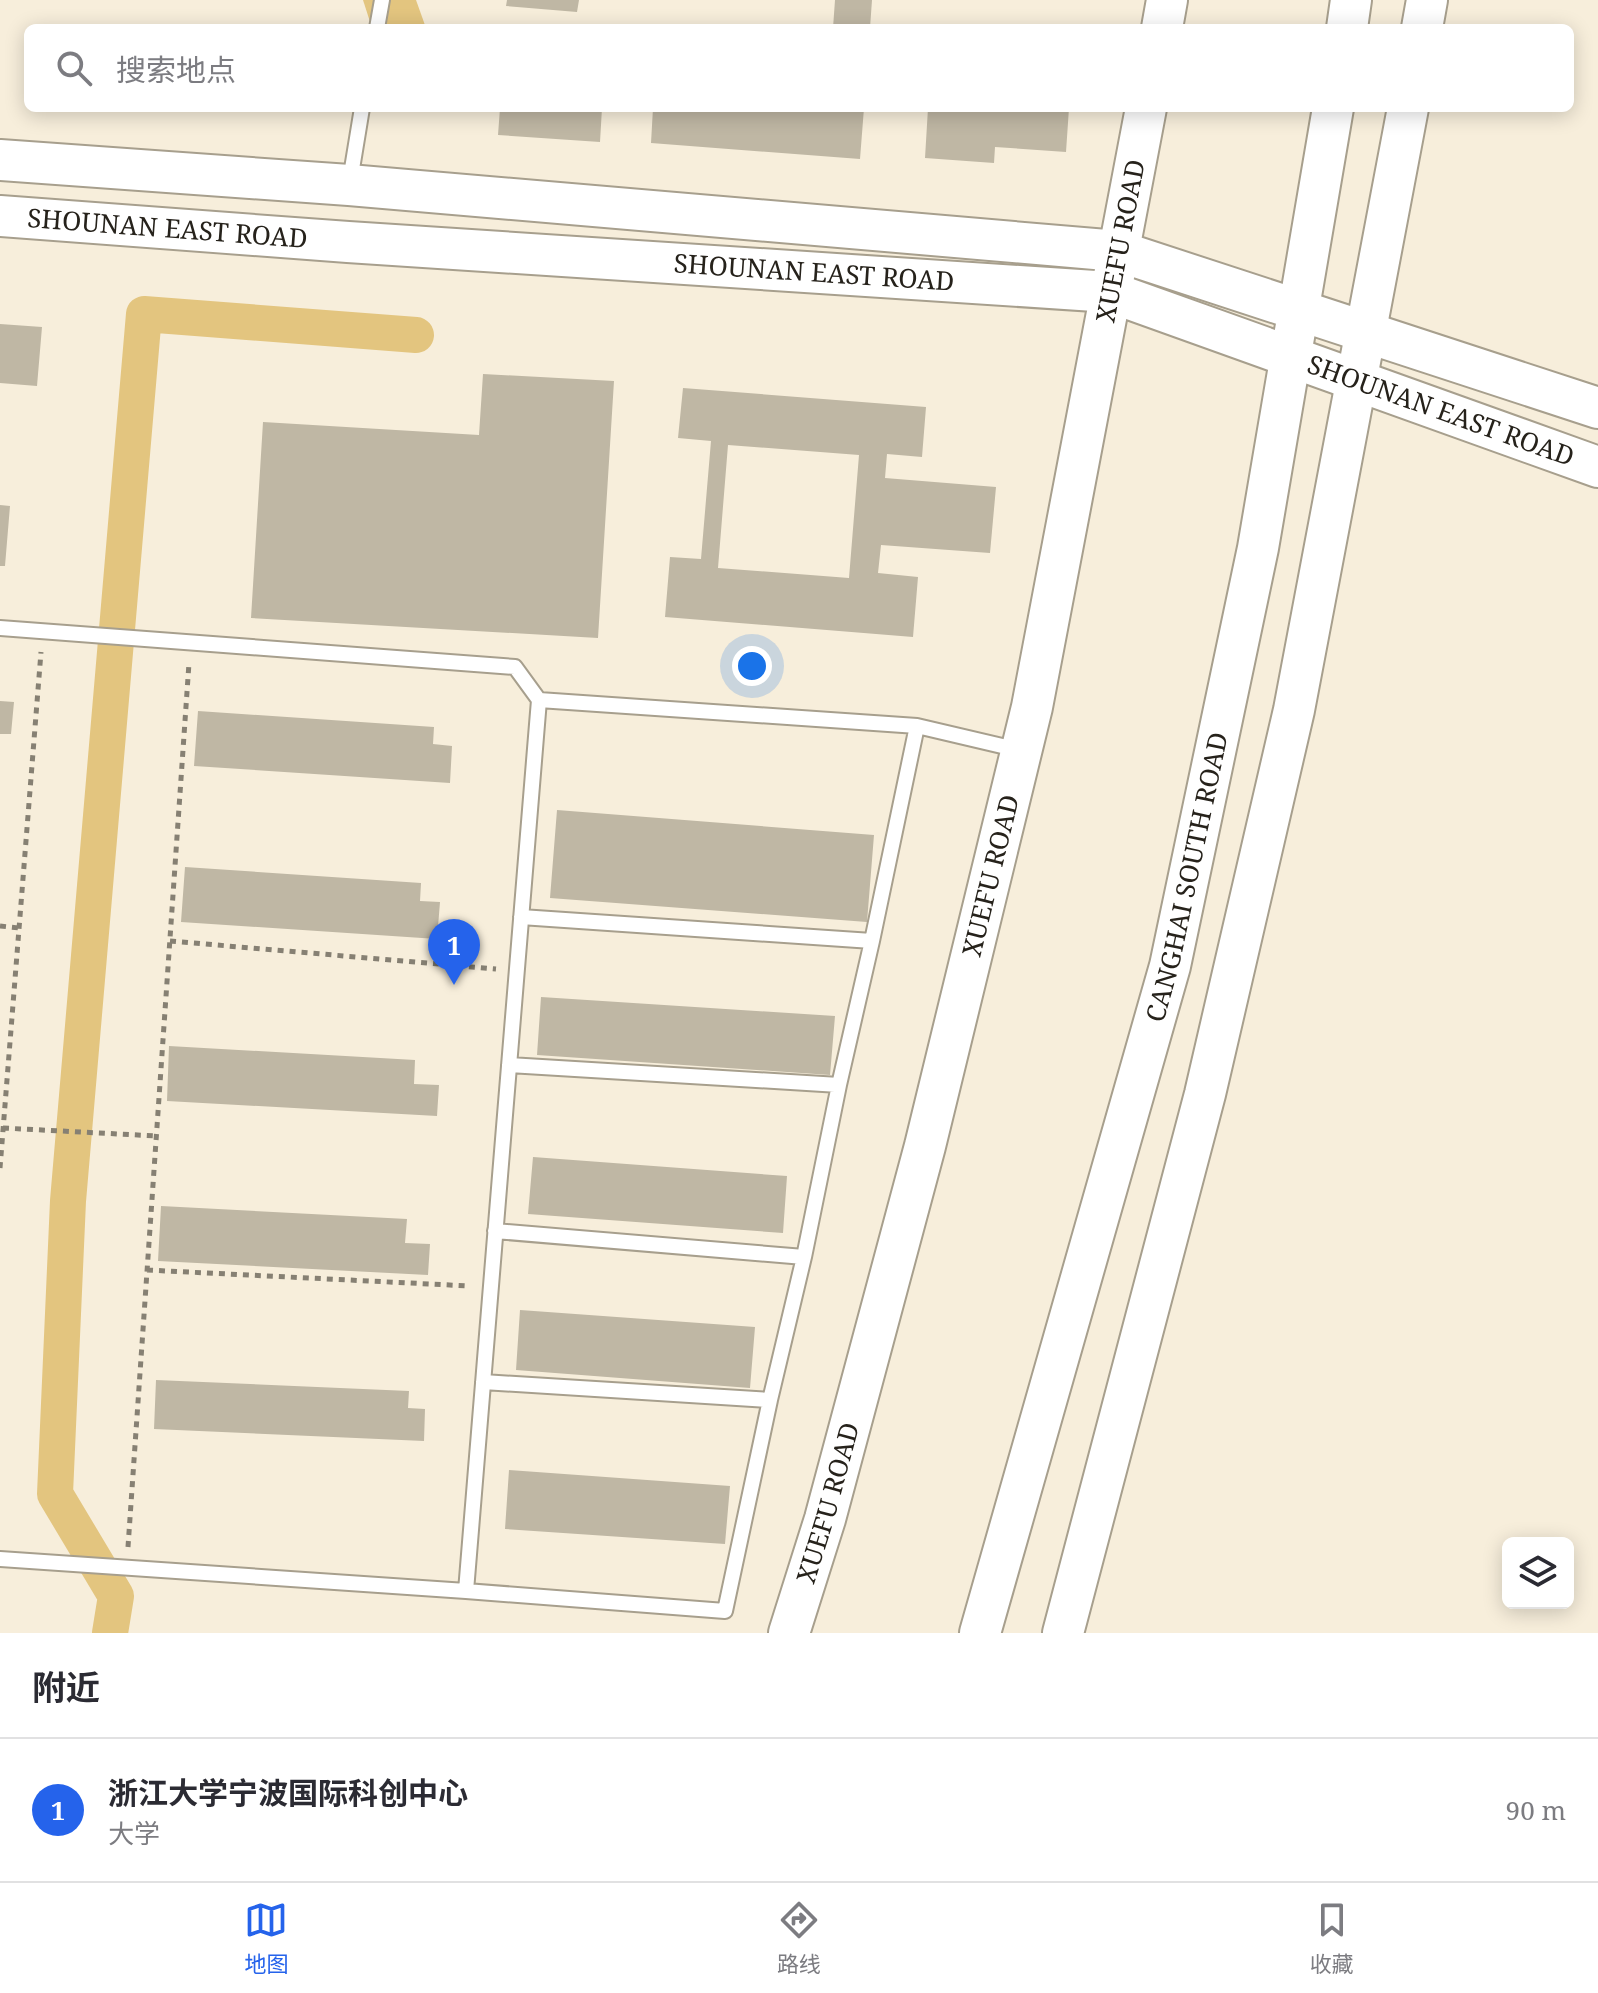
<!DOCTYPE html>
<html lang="zh">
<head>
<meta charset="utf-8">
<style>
	:root { --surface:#fff; --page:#f2f2f3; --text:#2b2b33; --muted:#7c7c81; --line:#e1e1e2; --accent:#2563eb }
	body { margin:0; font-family:"Noto Serif","Noto Sans SC",serif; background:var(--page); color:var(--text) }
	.controls { position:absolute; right:24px; bottom:24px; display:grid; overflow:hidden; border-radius:12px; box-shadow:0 4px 20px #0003 }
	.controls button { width:72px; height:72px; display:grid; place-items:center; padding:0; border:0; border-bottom:2px solid var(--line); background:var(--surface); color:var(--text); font:40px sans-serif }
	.you { position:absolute; left:752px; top:666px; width:28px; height:28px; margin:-20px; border:6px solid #fff; border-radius:50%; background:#1a73e8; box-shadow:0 0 0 12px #1a73e833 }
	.badge { display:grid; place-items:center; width:52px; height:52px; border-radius:50%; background:var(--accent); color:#fff; font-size:26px; font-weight:700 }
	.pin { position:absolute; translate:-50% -66px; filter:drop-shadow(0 2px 4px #0008) }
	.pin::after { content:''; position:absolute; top:42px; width:28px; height:24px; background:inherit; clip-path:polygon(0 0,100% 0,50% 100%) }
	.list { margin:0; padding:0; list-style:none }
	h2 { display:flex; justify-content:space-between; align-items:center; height:104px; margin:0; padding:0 32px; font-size:34px }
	h2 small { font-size:26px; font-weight:400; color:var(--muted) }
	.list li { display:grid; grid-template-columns:52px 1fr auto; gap:24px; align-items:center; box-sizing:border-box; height:144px; padding:0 32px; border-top:2px solid var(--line) }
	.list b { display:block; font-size:30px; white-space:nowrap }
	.list p { margin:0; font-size:26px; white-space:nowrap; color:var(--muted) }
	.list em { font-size:26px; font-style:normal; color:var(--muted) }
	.icon { flex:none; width:44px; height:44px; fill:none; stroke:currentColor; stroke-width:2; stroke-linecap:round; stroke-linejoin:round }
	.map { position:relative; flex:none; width:1598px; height:1633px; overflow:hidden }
	.search { position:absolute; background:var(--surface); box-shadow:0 4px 20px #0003; left:24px; right:24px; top:24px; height:88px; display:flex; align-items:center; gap:20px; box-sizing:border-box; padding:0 28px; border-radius:12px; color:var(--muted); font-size:30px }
	.sheet { height:248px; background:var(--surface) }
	nav { display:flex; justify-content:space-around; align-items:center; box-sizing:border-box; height:112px; border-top:2px solid var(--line); background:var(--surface); font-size:22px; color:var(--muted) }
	nav a { display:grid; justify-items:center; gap:4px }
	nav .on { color:var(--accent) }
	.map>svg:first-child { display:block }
	.water { fill:#e3c57f }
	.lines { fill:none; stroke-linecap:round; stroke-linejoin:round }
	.canal { stroke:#e3c57f; stroke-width:36 }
	.building { fill:#bfb7a4; fill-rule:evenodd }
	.lane-casing { stroke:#a79f8d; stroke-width:18 }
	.secondary-casing { stroke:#a79f8d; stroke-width:44 }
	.path { stroke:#868073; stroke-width:5; stroke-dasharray:6 6; stroke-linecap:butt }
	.lane { stroke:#fff; stroke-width:14 }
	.secondary { stroke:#fff; stroke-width:40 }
	.labels { text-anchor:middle; stroke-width:8; stroke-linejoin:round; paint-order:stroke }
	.street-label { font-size:26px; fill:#26221b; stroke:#fff }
</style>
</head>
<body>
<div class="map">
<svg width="1598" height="1633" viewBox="0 0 1598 1633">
	<rect width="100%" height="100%" fill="#f7eedb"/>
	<!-- water -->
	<path class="water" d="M363,0H416L426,28H372Z"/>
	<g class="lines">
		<!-- canal -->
		<path class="canal" d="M110,1633L116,1596L55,1494L68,1201L144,314L416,335"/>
	</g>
	<!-- building -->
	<path class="building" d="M507,0H579L577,12L506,6Z
		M835,0H872L870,28H833Z
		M500,108H602L600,142L498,135Z
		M653,108H864L860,159L651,143Z
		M928,108H1069L1066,152L995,147L994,163L925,158Z
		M0,324L42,327L37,386L0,383Z
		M483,374L614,381L598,638L251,618L263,422L479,435Z
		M683,388L926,407L922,457L887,454L885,478L996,487L990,553L881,545L878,573L918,577L913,637L665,617L670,557L701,559L711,441L678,438ZM728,445L859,455L849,578L718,568Z
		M0,505L10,506L5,566H0Z
		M0,701L14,702L11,734H0Z
		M198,711L434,727L433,744L452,746L450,783L194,766Z
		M557,810L874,835L867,922L550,898Z
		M185,867L421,883L420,901L440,902L437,939L181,922Z
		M541,997L835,1016L830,1075L537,1055Z
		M169,1046L415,1060L414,1084L439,1085L437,1116L167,1101Z
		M533,1157L787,1176L783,1233L528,1214Z
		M161,1206L407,1219L405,1243L430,1244L428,1275L158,1261Z
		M520,1310L755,1327L750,1388L516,1370Z
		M156,1380L409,1391L408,1408L425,1409L424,1441L154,1429Z
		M509,1470L730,1486L725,1544L505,1529Z"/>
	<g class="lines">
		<defs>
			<path id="lane" d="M377,28L382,0
				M350,181L362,108
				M0,628L515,667L539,700
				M917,726L872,941L839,1085L804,1257L770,1400L725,1611L466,1591L539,700L917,726L1019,750
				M521,917L872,941
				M509,1065L839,1085
				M495,1231L804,1257
				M483,1382L770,1400
				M0,1559L466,1591"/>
			<g id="secondary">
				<path d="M1162,28L1167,0"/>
				<path d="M1347,28L1351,0"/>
				<path d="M1422,28L1427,0"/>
				<path d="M0,160L349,185L1118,251L1598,408"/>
				<path id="s1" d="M0,216L348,242L1110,292L1598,467"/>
				<path id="s2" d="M789,1633L825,1519L925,1146L1032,707L1146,108"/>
				<path id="s3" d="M980,1633L1170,966L1258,548L1333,108"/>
				<path d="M1063,1633L1205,1094L1294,710L1408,108"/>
			</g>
		</defs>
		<!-- lane casing -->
		<use href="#lane" class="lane-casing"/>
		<!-- secondary casing -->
		<use href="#secondary" class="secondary-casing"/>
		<!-- path -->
		<path class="path" d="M0,926L19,928
			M170,941L496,969
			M3,1128L157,1136
			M0,1168L41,652
			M147,1270L470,1286
			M128,1547L189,663"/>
		<!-- lane -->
		<use href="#lane" class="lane"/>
		<!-- secondary -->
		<use href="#secondary" class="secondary"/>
	</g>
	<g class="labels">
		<!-- street labels -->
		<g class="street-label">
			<text dy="9" stroke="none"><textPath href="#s1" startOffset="168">SHOUNAN EAST ROAD</textPath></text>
			<text dy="9" stroke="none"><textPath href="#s2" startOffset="1432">XUEFU ROAD</textPath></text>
			<text dy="9" stroke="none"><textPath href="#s1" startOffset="816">SHOUNAN EAST ROAD</textPath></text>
			<text dy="9" stroke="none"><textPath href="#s1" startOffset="1464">SHOUNAN EAST ROAD</textPath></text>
			<text dy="9" stroke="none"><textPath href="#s2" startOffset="784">XUEFU ROAD</textPath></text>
			<text dy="9" stroke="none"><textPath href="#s3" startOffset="784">CANGHAI SOUTH ROAD</textPath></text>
			<text dy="9" stroke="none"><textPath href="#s2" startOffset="136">XUEFU ROAD</textPath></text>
		</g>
	</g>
</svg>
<div class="controls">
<button><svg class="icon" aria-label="layers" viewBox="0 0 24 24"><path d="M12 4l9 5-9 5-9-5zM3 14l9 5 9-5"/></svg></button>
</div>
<div class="you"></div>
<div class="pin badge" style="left:454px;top:985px">1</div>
<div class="search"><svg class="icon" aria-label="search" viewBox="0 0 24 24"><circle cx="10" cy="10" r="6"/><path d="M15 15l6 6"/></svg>搜索地点</div>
</div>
<section class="sheet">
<h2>附近<small></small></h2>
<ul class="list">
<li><span class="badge">1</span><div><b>浙江大学宁波国际科创中心</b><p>大学</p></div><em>90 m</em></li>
</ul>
</section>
<nav>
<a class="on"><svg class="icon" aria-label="map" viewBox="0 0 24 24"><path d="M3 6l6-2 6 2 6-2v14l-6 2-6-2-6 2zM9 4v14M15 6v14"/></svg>地图</a>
<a><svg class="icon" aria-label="directions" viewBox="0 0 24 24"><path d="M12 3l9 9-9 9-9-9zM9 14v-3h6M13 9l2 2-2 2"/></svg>路线</a>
<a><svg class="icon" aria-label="saved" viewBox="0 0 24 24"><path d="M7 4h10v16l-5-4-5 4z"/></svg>收藏</a>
</nav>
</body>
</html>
